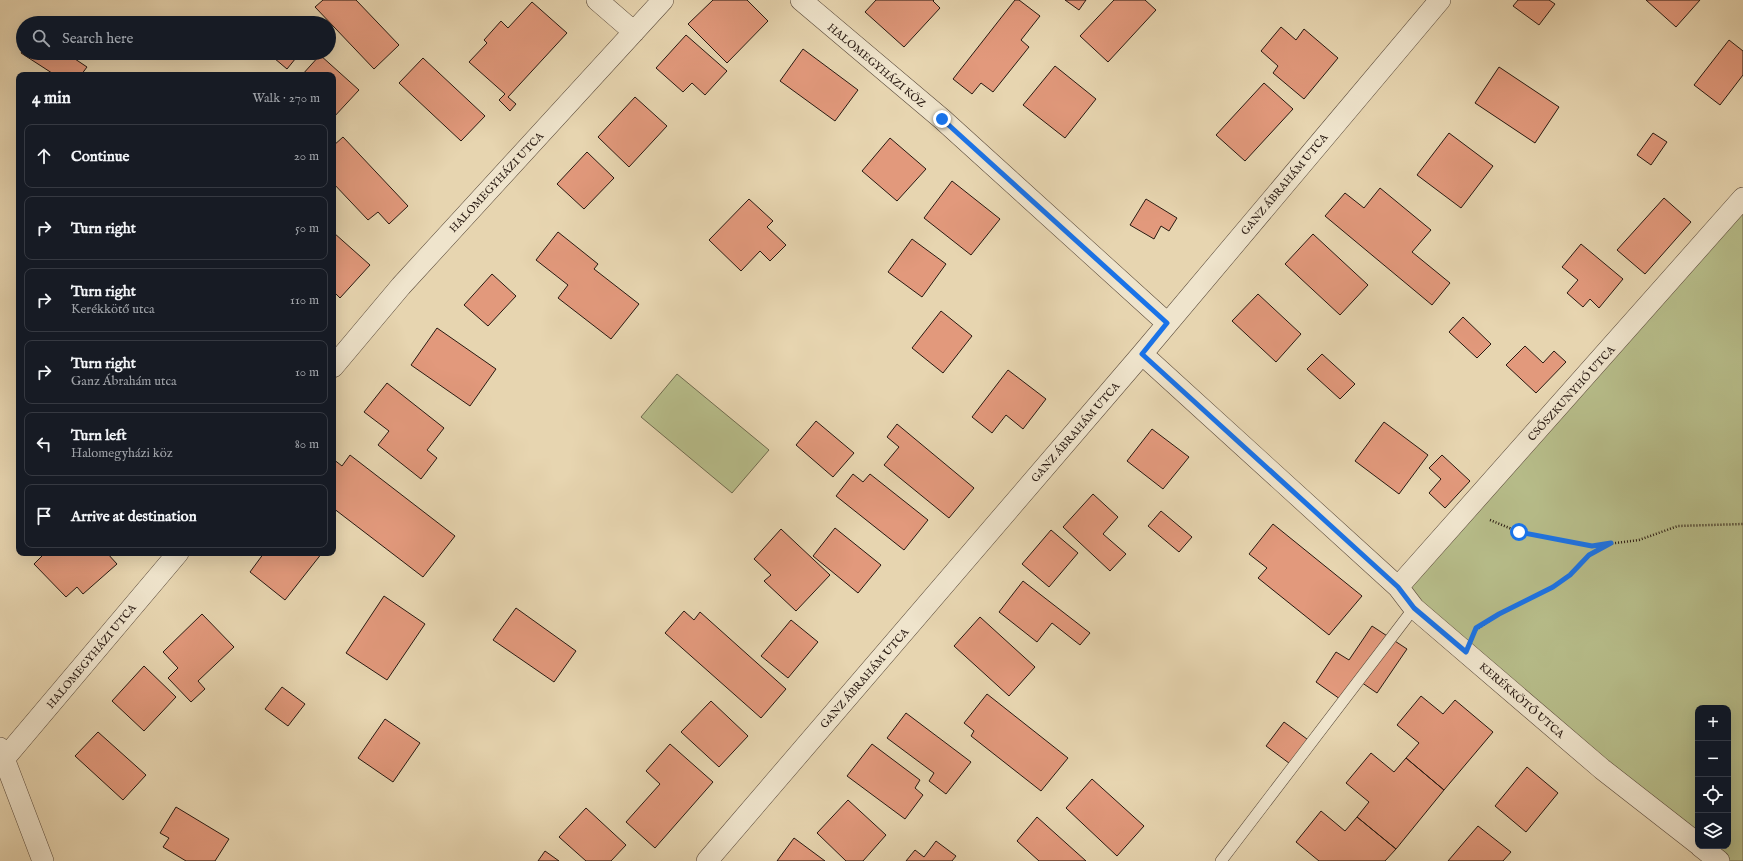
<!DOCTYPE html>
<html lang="en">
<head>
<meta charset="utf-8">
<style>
	:root { --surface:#171b24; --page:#242831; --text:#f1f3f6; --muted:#9ea1a6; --line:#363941 }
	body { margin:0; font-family:"IM FELL English",serif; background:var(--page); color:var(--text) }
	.controls { position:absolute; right:12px; bottom:12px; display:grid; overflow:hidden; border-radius:8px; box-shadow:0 4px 16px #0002 }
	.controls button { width:36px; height:36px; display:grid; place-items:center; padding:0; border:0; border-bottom:1px solid var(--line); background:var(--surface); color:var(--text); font:20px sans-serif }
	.stop { position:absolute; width:12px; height:12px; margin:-9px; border:3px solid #1a73e8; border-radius:50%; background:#fff }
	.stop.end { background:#1a73e8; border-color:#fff; box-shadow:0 1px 4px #0008 }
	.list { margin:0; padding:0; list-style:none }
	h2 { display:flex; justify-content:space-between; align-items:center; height:52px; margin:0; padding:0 16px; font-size:17px }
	h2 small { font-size:13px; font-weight:400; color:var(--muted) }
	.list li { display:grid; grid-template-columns:26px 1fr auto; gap:12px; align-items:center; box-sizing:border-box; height:64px; margin:0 8px 8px; padding:0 8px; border:1px solid var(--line); border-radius:8px }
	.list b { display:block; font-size:15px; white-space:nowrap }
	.list p { margin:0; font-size:13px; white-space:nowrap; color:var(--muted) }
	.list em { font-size:13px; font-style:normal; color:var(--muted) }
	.icon { flex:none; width:22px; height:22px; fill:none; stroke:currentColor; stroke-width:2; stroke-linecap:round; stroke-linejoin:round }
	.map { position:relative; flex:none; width:1743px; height:861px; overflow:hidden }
	.search { position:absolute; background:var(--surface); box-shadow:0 4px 16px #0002; left:16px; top:16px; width:320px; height:44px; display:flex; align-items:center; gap:10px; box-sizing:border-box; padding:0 14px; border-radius:22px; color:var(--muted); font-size:15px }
	.panel { position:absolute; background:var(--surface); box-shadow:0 4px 16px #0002; left:16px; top:72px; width:320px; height:484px; border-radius:8px }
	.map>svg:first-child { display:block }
	.green { fill:#b7bd8a; stroke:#706b4e }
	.building { fill:#e2997c; stroke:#281911 }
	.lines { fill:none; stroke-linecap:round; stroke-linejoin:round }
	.service-casing { stroke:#584839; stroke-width:12 }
	.minor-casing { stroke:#584839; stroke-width:22 }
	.path { stroke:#281911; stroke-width:2.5; stroke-dasharray:1 2; stroke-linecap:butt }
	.service { stroke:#efe4cc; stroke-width:11 }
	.minor { stroke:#efe4cc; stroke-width:21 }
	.route { stroke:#1a73e8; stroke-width:5 }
	.labels { text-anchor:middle; stroke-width:3; stroke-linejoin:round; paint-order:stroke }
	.street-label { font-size:11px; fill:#281911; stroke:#efe4cc }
</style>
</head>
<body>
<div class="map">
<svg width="1743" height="861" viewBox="0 0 1743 861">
	<rect width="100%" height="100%" fill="#e7d5b0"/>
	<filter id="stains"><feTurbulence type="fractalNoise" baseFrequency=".005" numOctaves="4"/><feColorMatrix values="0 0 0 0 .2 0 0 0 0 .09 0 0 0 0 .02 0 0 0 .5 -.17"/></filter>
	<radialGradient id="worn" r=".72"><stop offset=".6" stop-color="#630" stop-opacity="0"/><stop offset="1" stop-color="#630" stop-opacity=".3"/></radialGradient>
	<!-- green -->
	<path class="green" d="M1743,198V861H1719L1700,846H1728V708H1698V844L1398,587Z
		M677,374L769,450L732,493L641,417Z"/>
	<!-- building -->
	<path class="building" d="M323,0H356L399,45L374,69L315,7Z
		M713,0H747L768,21L727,63L688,24Z
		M876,0H934L933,1L940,8L904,47L865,12Z
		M1015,0H1019L1040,16L1021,40L1029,47L993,92L981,83L972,94L953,79Z
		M1065,0H1086L1079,10Z
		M1114,0H1145L1156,10L1108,62L1080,36Z
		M1518,0H1549L1555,4L1539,25L1513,6Z
		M1646,0H1700L1676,27Z
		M532,2L567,33L508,97L516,104L510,111L499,100L505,94L469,62L487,43L484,40L501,21L508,28Z
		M1281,27L1296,40L1304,29L1338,58L1304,99L1273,73L1278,66L1261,51Z
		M686,35L727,71L705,95L692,83L683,92L656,68Z
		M1729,40L1743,51V75L1720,105L1694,85Z
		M803,49L858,90L835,121L780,81Z
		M23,50V53H66L87,67L81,75H55L21,53Z
		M268,53H300L287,69Z
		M320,55L359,90L333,118V75H302Z
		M423,58L485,116L461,141L399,83Z
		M1055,66L1096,99L1065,138L1023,105Z
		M1499,67L1559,107L1535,143L1475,103Z
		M1264,83L1293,109L1245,161L1216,135Z
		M635,97L667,126L629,167L598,137Z
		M1449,133L1493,166L1461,208L1417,175Z
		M1653,133L1667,142L1651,165L1637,155Z
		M343,137L408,206L389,224L378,212L368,220L333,183V146Z
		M890,138L926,169L897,201L862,171Z
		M587,152L614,178L584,209L557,184Z
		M952,181L1000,219L971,255L924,218Z
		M1380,188L1431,230L1412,252L1450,283L1432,305L1325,216L1345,193L1364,208Z
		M1664,198L1691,222L1645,274L1617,250Z
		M749,199L773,221L767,227L786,245L770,261L760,251L741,271L709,240Z
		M1146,199L1177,218L1169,231L1161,226L1154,239L1130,225Z
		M558,232L598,264L594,269L639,304L611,339L558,298L568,285L536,260Z
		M334,233L370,265L340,298L333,291V235Z
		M1313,234L1368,285L1340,315L1285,264Z
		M912,239L946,264L922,297L888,272Z
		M1581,244L1623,279L1599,308L1590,299L1583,307L1567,293L1578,280L1562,267Z
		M492,274L516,296L488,326L464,305Z
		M1258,294L1301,334L1276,362L1232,321Z
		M941,311L972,336L943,373L912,348Z
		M1463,317L1491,344L1477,358L1449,332Z
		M437,328L496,369L470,406L411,365Z
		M1525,346L1543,363L1554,351L1566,362L1536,393L1506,365Z
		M1322,354L1355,384L1340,399L1307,369Z
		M1008,370L1046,399L1023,429L1006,415L992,433L972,417Z
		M387,383L444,428L427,450L437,458L421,479L378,445L389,431L364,412Z
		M816,421L854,453L833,477L796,445Z
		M1384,422L1428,455L1399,494L1355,461Z
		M897,424L974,488L949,518L884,465L899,447L887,437Z
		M1152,429L1189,457L1163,489L1127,461Z
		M350,455L455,536L423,577L333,508V459L342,466Z
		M1442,455L1470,481L1445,508L1429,493L1441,479L1429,468Z
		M853,474L863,482L870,474L928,520L904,550L836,496Z
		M1093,494L1118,517L1103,534L1126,554L1110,571L1063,527Z
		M1161,511L1192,537L1179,552L1148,526Z
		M1273,524L1362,596L1329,635L1258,578L1267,568L1249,554Z
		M835,528L881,565L858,593L813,556Z
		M781,529L830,575L796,611L764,581L771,575L754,559Z
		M1051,530L1078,553L1049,587L1022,564Z
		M45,553H107L117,564L83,594L77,587L66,597L34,564Z
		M264,553H322L285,600L250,572Z
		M1023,581L1090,633L1080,645L1052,623L1037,642L999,612Z
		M384,596L425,624L387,680L346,653Z
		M516,608L576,651L554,682L493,640Z
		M684,611L694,620L700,612L786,689L761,718L665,633Z
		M202,614L234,647L198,681L205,689L191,702L168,678L178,668L163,652Z
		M980,617L1035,667L1009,696L954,646Z
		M791,620L818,642L788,678L761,656Z
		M1372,626L1407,649L1377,693L1355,678L1340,699L1316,682L1336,652L1349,660Z
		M144,666L176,697L144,731L112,701Z
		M282,687L305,704L288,726L265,709Z
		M987,694L1068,758L1041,791L971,736L974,731L964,723Z
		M1421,696L1443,714L1455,700L1493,732L1444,790L1406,758L1419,743L1397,725Z
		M711,701L748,736L719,767L681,732Z
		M906,713L971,762L946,794L929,781L934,773L887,738Z
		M385,719L420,743L393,782L358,758Z
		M1284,722L1311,742L1293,766L1266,746Z
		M98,732L146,775L123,800L75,756Z
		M670,744L713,782L655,848L626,822L660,784L646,771Z
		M872,744L920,780L915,788L923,795L905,819L847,776Z
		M1371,753L1394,772L1406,758L1444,790L1396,849L1357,817L1369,802L1346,783Z
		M1527,767L1558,793L1526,832L1495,806Z
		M1092,779L1144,826L1117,856L1066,808Z
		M848,800L886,835L863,861H846L817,833Z
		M176,807L229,839L215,861H186L163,847L169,838L160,833Z
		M586,808L626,845L611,861H586L559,837Z
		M1321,811L1345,831L1357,817L1396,849L1385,861H1319L1296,842Z
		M1037,817L1086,861H1039L1017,841Z
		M1478,826L1511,852L1503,861H1448Z
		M794,838L825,861H777Z
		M936,841L956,856L952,861H906L915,850L924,857Z
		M545,851L559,861H538Z"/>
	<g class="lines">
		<defs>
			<path id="service" d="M1221,861L1414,608"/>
			<path id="minor" d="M597,0L634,32
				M801,0L942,119L1167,323
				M1142,354L1398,587L1414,608L1602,769L1698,844
				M333,367L401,286L663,0
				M1398,587L1743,198
				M0,748L43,861
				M4,759L178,553
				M1700,846L1719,861
				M707,861L1142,354L1440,0"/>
		</defs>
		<!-- service casing -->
		<use href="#service" class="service-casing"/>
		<!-- minor casing -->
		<use href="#minor" class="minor-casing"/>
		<!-- path -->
		<path class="path" d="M1490,520L1519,532L1592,546L1639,540L1678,526L1743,524
			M1476,630L1499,614L1553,587L1570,575L1589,555L1608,545"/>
		<!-- service -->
		<use href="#service" class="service"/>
		<!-- minor -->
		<use href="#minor" class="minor"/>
	</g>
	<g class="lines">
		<!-- route -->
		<path class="route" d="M942,119L1167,323L1142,354L1398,587L1414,608L1466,652L1476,628L1499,614L1553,587L1570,575L1589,555L1611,543L1592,546L1519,532"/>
	</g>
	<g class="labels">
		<!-- street labels -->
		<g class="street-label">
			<text transform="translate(877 65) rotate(40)" y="4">HALOMEGYHÁZI KÖZ</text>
			<text transform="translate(496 182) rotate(-47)" y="4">HALOMEGYHÁZI UTCA</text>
			<text transform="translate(1284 184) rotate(-50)" y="4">GANZ ÁBRAHÁM UTCA</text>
			<text transform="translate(1571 393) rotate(-48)" y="4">CSŐSZKUNYHÓ UTCA</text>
			<text transform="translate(1075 432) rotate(-49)" y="4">GANZ ÁBRAHÁM UTCA</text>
			<text transform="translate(91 656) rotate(-50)" y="4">HALOMEGYHÁZI UTCA</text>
			<text transform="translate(864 678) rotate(-49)" y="4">GANZ ÁBRAHÁM UTCA</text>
			<text transform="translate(1522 700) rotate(41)" y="4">KERÉKKÖTŐ UTCA</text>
		</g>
	</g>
	<rect width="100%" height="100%" filter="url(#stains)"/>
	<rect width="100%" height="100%" fill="url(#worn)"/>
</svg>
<div class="controls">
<button>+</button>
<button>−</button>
<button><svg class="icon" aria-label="locate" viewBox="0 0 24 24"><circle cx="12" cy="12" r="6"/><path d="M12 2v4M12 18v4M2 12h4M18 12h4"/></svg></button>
<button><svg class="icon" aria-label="layers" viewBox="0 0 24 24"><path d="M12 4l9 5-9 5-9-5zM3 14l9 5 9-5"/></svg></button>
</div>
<div class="stop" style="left:1519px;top:532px"></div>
<div class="stop end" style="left:942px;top:119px"></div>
<div class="search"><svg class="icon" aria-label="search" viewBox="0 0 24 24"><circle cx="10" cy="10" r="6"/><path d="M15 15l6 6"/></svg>Search here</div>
<section class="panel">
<h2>4 min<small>Walk · 270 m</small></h2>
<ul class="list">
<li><svg class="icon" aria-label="ahead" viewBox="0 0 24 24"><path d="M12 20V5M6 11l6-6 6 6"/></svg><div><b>Continue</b></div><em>20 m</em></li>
<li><svg class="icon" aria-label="right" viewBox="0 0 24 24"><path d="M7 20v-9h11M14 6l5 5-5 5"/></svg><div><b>Turn right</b></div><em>50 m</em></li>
<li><svg class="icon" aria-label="right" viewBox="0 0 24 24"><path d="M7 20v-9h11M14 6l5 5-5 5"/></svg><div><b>Turn right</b><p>Kerékkötő utca</p></div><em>110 m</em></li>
<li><svg class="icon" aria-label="right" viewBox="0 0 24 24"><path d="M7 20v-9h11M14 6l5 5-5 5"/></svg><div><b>Turn right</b><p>Ganz Ábrahám utca</p></div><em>10 m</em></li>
<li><svg class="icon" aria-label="left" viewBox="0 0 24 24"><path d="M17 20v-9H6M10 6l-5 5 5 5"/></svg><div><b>Turn left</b><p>Halomegyházi köz</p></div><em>80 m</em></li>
<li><svg class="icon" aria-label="arrive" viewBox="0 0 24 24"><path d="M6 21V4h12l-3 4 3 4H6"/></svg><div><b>Arrive at destination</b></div></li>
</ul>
</section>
</div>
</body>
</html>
